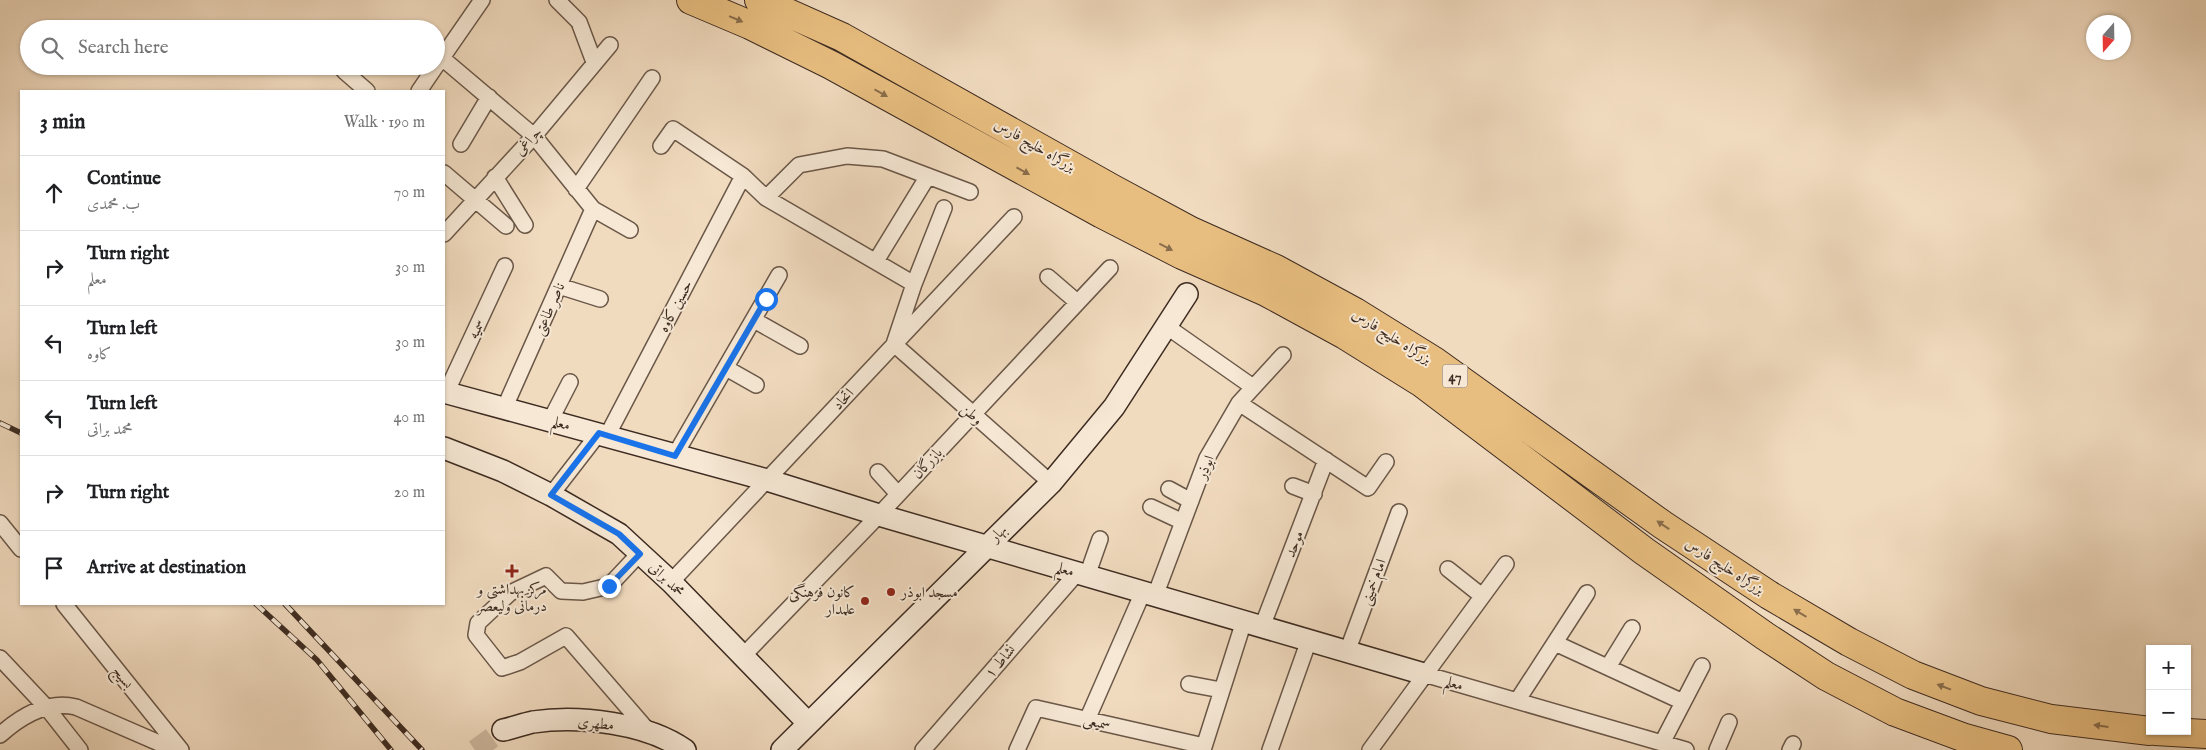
<!DOCTYPE html>
<html lang="en">
<head>
<meta charset="utf-8">
<style>
	:root { --surface:#fff; --page:#f6f6f6; --text:#202124; --muted:#757577; --line:#e0e0e0 }
	body { margin:0; font-family:"IM FELL English",Amiri,serif; background:var(--page); color:var(--text) }
	.controls { position:absolute; right:15px; bottom:15px; display:grid; overflow:hidden; border-radius:0px; box-shadow:0 1px 4px #0004 }
	.controls button { width:45px; height:45px; display:grid; place-items:center; padding:0; border:0; border-bottom:1px solid var(--line); background:var(--surface); color:var(--text); font:25px sans-serif }
	.compass { position:absolute; left:2086px; top:15px; width:45px; height:45px; border-radius:50%; background:var(--surface); box-shadow:0 1px 4px #0004; rotate:200deg }
	.stop { position:absolute; width:15px; height:15px; margin:-11px; border:4px solid #1a73e8; border-radius:50%; background:#fff }
	.stop.end { background:#1a73e8; border-color:#fff; box-shadow:0 1px 5px #0008 }
	.list { margin:0; padding:0; list-style:none }
	h2 { display:flex; justify-content:space-between; align-items:center; height:65px; margin:0; padding:0 20px; font-size:21px }
	h2 small { font-size:16px; font-weight:400; color:var(--muted) }
	.list li { display:grid; grid-template-columns:32px 1fr auto; gap:15px; align-items:center; box-sizing:border-box; height:75px; padding:0 20px; border-top:1px solid var(--line) }
	.list b { display:block; font-size:19px; white-space:nowrap }
	.list p { margin:0; font-size:16px; white-space:nowrap; color:var(--muted) }
	.list em { font-size:16px; font-style:normal; color:var(--muted) }
	.icon { flex:none; width:28px; height:28px; fill:none; stroke:currentColor; stroke-width:2; stroke-linecap:round; stroke-linejoin:round }
	.map { position:relative; flex:none; width:2206px; height:750px; overflow:hidden }
	.search { position:absolute; background:var(--surface); box-shadow:0 1px 4px #0004; left:20px; top:20px; width:425px; height:55px; display:flex; align-items:center; gap:12px; box-sizing:border-box; padding:0 18px; border-radius:28px; color:var(--muted); font-size:19px }
	.panel { position:absolute; background:var(--surface); box-shadow:0 1px 4px #0004; left:20px; top:90px; width:425px; height:515px; border-radius:0px }
	.map>svg:first-child { display:block }
	.lines { fill:none; stroke-linecap:round; stroke-linejoin:round }
	.secondary-tunnel { stroke:#cdb89f; stroke-width:21; stroke-dasharray:21 11; stroke-linecap:butt }
	.street-casing { stroke:#6a5748; stroke-width:18 }
	.secondary-casing { stroke:#3d2b21; stroke-width:24 }
	.highway-casing { stroke:#3d2b21; stroke-width:30 }
	.street { stroke:#f6e8d5; stroke-width:15 }
	.secondary { stroke:#f6e8d5; stroke-width:21 }
	.highway { stroke:#e8be80; stroke-width:28 }
	.rail-casing { stroke:#3d2b21; stroke-width:5.5 }
	.rail { stroke:#f6e8d5; stroke-width:4; stroke-dasharray:11; stroke-linecap:butt }
	.oneway { fill:#8a6d4c }
	.route { stroke:#1a73e8; stroke-width:6 }
	.poi-dot { fill:#8f2418; stroke:#f6e8d5; stroke-width:2 }
	.labels { text-anchor:middle; stroke-width:4; stroke-linejoin:round; paint-order:stroke }
	.shield { fill:#f6e8d5; stroke:#746457; stroke-width:1 }
	.shield-label { font-size:14px; font-weight:bold; fill:#3d2b21 }
	.street-label { font-size:15px; fill:#3d2b21; stroke:#f6e8d5 }
	.poi-label { font-size:15px; fill:#3d2b21; stroke:#f6e8d5 }
</style>
</head>
<body>
<div class="map">
<svg width="2206" height="750" viewBox="0 0 2206 750">
	<rect width="100%" height="100%" fill="#f1dbbf"/>
	<filter id="stains"><feTurbulence type="fractalNoise" baseFrequency=".004" numOctaves="4"/><feColorMatrix values="0 0 0 0 .2 0 0 0 0 .09 0 0 0 0 .02 0 0 0 .5 -.17"/></filter>
	<radialGradient id="worn" r=".72"><stop offset=".6" stop-color="#630" stop-opacity="0"/><stop offset="1" stop-color="#630" stop-opacity=".3"/></radialGradient>
	<g class="lines">
		<!-- secondary-tunnel -->
		<path class="secondary-tunnel" d="M475,750L503,730"/>
		<defs>
			<path id="street" d="M557,0L579,22L594,62
				M442,58L534,136L593,209L630,230
				M437,65L482,0
				M344,71L367,91
				M419,91L436,66
				M461,144L489,97
				M661,146L673,129L743,176L766,198L914,284
				M444,173L506,226
				M495,177L525,225
				M576,189L652,78
				M766,198L799,165L847,156L883,159L970,192
				M944,208L914,284L894,344L1051,483
				M444,234L534,136L610,45
				M876,261L928,176
				M1048,277L1077,302
				M559,286L600,299
				M754,320L800,346
				M1166,326L1253,387
				M726,368L756,385
				M446,393L505,266
				M1239,403L1368,488L1386,462
				M504,409L593,209
				M550,421L570,382
				M607,436L743,176
				M675,455L779,275
				M878,472L898,494
				M1293,486L1314,494
				M1169,489L1191,501
				M551,495L599,433
				M1151,507L1183,522
				M0,523L21,549
				M640,553L609,586L583,592L561,591L546,576L510,593L478,623L476,635L502,668L520,662L566,636L649,732
				M1448,569L1482,596
				M1087,576L1100,539
				M671,582L1014,217
				M1155,596L1207,458L1239,403L1283,355
				M64,604L181,750
				M1262,627L1326,460
				M1555,643L1683,702
				M1347,652L1399,512
				M743,656L879,515L1110,268
				M0,658L47,708L80,750
				M1608,667L1632,628
				M1424,674L1686,750
				M1189,684L1221,690
				M1517,701L1587,593
				M1087,720L1143,592
				M0,735C21,716 47,700 76,707L175,750
				M1662,743L1702,666
				M923,750L1077,573
				M1017,750L1036,708L1204,746
				M1203,750L1244,621
				M1270,750L1309,640
				M1370,750L1506,564
				M1717,750L1729,722
				M1790,750L1793,744"/>
			<path id="secondary" d="M444,392L767,480L879,515L1424,674
				M444,448L503,471L551,495L619,534L671,582L808,723
				M503,730C513,728 523,724 533,722C579,715 647,723 685,750
				M782,750L1051,483L1114,407L1187,294"/>
			<path id="highway" d="M691,0L750,25L831,65L1102,214L1182,255L1266,292L1345,335L1422,383L1644,551L1765,636L1826,676L1895,712L1965,738L2008,750
				M759,0L842,37L1113,189L1191,231L1276,269L1355,312L1434,361L1663,525L1769,595L1849,642L1913,675L1981,701L2051,719L2150,731
				M2155,731L2206,734"/>
		</defs>
		<!-- street casing -->
		<use href="#street" class="street-casing"/>
		<!-- secondary casing -->
		<use href="#secondary" class="secondary-casing"/>
		<!-- highway casing -->
		<use href="#highway" class="highway-casing"/>
		<!-- street -->
		<use href="#street" class="street"/>
		<!-- secondary -->
		<use href="#secondary" class="secondary"/>
		<!-- highway -->
		<use href="#highway" class="highway"/>
		<defs>
			<path id="rail" d="M0,423L21,433
				M256,604L317,660L391,750
				M285,604L422,750"/>
		</defs>
		<!-- rail casing -->
		<use href="#rail" class="rail-casing"/>
		<!-- rail -->
		<use href="#rail" class="rail"/>
	</g>
	<!-- one-way arrows -->
	<defs><path id="oneway-solid" d="M-6-.8H1V-3.2L6.5 0L1 3.2V.8H-6Z" transform="scale(1.25)"/></defs>
	<g class="oneway">
		<use href="#oneway-solid" transform="translate(736 19) rotate(23)"/>
		<use href="#oneway-solid" transform="translate(881 93) rotate(29)"/>
		<use href="#oneway-solid" transform="translate(1023 171) rotate(29)"/>
		<use href="#oneway-solid" transform="translate(1166 247) rotate(27)"/>
		<use href="#oneway-solid" transform="translate(1663 525) rotate(-146)"/>
		<use href="#oneway-solid" transform="translate(1800 613) rotate(-149)"/>
		<use href="#oneway-solid" transform="translate(1944 687) rotate(-159)"/>
		<use href="#oneway-solid" transform="translate(2101 726) rotate(-172)"/>
	</g>
	<g class="lines">
		<!-- route -->
		<path class="route" d="M609,586L640,554L619,534L551,495L599,433L675,456L766,299"/>
	</g>
	<!-- markers -->
	<g class="poi-dot">
		<path d="M509.5 563.5h5v5h5v5h-5v5h-5v-5h-5v-5h5z"/>
		<circle cx="891" cy="592" r="5"/>
		<circle cx="865" cy="601" r="5"/>
	</g>
	<g class="labels">
		<!-- shield labels -->
		<rect class="shield" x="1442.5" y="364.5" width="25" height="23" rx="4"/>
		<g class="shield-label">
			<text x="1455" y="381">47</text>
		</g>
		<!-- street labels -->
		<g class="street-label">
			<text transform="translate(528 141) rotate(-48)" y="5">چراغی</text>
			<text transform="translate(1035 145) rotate(30)" y="5">بزرگراه خلیج فارس</text>
			<text transform="translate(675 306) rotate(-62)" y="5">حسین کاوه</text>
			<text transform="translate(549 309) rotate(-66)" y="5">ناصر طاعتی</text>
			<text transform="translate(476 329) rotate(-65)" y="5">سمیه</text>
			<text transform="translate(1392 336) rotate(32)" y="5">بزرگراه خلیج فارس</text>
			<text transform="translate(843 399) rotate(-47)" y="5">اتحاد</text>
			<text transform="translate(972 414) rotate(42)" y="5">وطن</text>
			<text transform="translate(561 423) rotate(14)" y="5">معلم</text>
			<text transform="translate(927 463) rotate(-47)" y="5">بازرگان</text>
			<text transform="translate(1205 467) rotate(-67)" y="5">ابوذر</text>
			<text transform="translate(998 533) rotate(-44)" y="5">بهار</text>
			<text transform="translate(1294 544) rotate(-69)" y="5">موحد</text>
			<text transform="translate(1725 566) rotate(33)" y="5">بزرگراه خلیج فارس</text>
			<text transform="translate(1065 569) rotate(16)" y="5">معلم</text>
			<text transform="translate(667 579) rotate(44)" y="5">محمد براتی</text>
			<text transform="translate(1373 582) rotate(-69)" y="5">امام خمینی</text>
			<text transform="translate(1000 661) rotate(-49)" y="5">نشاط ۱</text>
			<text transform="translate(123 677) rotate(52)" y="5">بسیج</text>
			<text transform="translate(1454 683) rotate(16)" y="5">معلم</text>
			<text transform="translate(1097 722) rotate(13)" y="5">سمیعی</text>
			<text transform="translate(596 723) rotate(6)" y="5">مطهری</text>
		</g>
		<!-- poi labels -->
		<g class="poi-label">
			<text x="512" y="594">مرکز بهداشتی و<tspan x="512" dy="17">درمانی ولیعصر</tspan></text>
			<text x="855" y="597" text-anchor="end">کانون فرهنگی<tspan x="855" dy="17">علمدار</tspan></text>
			<text x="901" y="597" text-anchor="start">مسجد ابوذر</text>
		</g>
	</g>
	<rect width="100%" height="100%" filter="url(#stains)"/>
	<rect width="100%" height="100%" fill="url(#worn)"/>
</svg>
<div class="controls">
<button>+</button>
<button>−</button>
</div>
<svg class="compass" viewBox="-18 -18 36 36"><path d="M0-13l5 13h-10z" fill="#e53935"/><path d="M0 13l5-13h-10z" fill="#757577"/></svg>
<div class="stop" style="left:766px;top:299px"></div>
<div class="stop end" style="left:609px;top:586px"></div>
<div class="search"><svg class="icon" aria-label="search" viewBox="0 0 24 24"><circle cx="10" cy="10" r="6"/><path d="M15 15l6 6"/></svg>Search here</div>
<section class="panel">
<h2>3 min<small>Walk · 190 m</small></h2>
<ul class="list">
<li><svg class="icon" aria-label="ahead" viewBox="0 0 24 24"><path d="M12 20V5M6 11l6-6 6 6"/></svg><div><b>Continue</b><p>ب. محمدی</p></div><em>70 m</em></li>
<li><svg class="icon" aria-label="right" viewBox="0 0 24 24"><path d="M7 20v-9h11M14 6l5 5-5 5"/></svg><div><b>Turn right</b><p>معلم</p></div><em>30 m</em></li>
<li><svg class="icon" aria-label="left" viewBox="0 0 24 24"><path d="M17 20v-9H6M10 6l-5 5 5 5"/></svg><div><b>Turn left</b><p>کاوه</p></div><em>30 m</em></li>
<li><svg class="icon" aria-label="left" viewBox="0 0 24 24"><path d="M17 20v-9H6M10 6l-5 5 5 5"/></svg><div><b>Turn left</b><p>محمد براتی</p></div><em>40 m</em></li>
<li><svg class="icon" aria-label="right" viewBox="0 0 24 24"><path d="M7 20v-9h11M14 6l5 5-5 5"/></svg><div><b>Turn right</b></div><em>20 m</em></li>
<li><svg class="icon" aria-label="arrive" viewBox="0 0 24 24"><path d="M6 21V4h12l-3 4 3 4H6"/></svg><div><b>Arrive at destination</b></div></li>
</ul>
</section>
</div>
</body>
</html>
